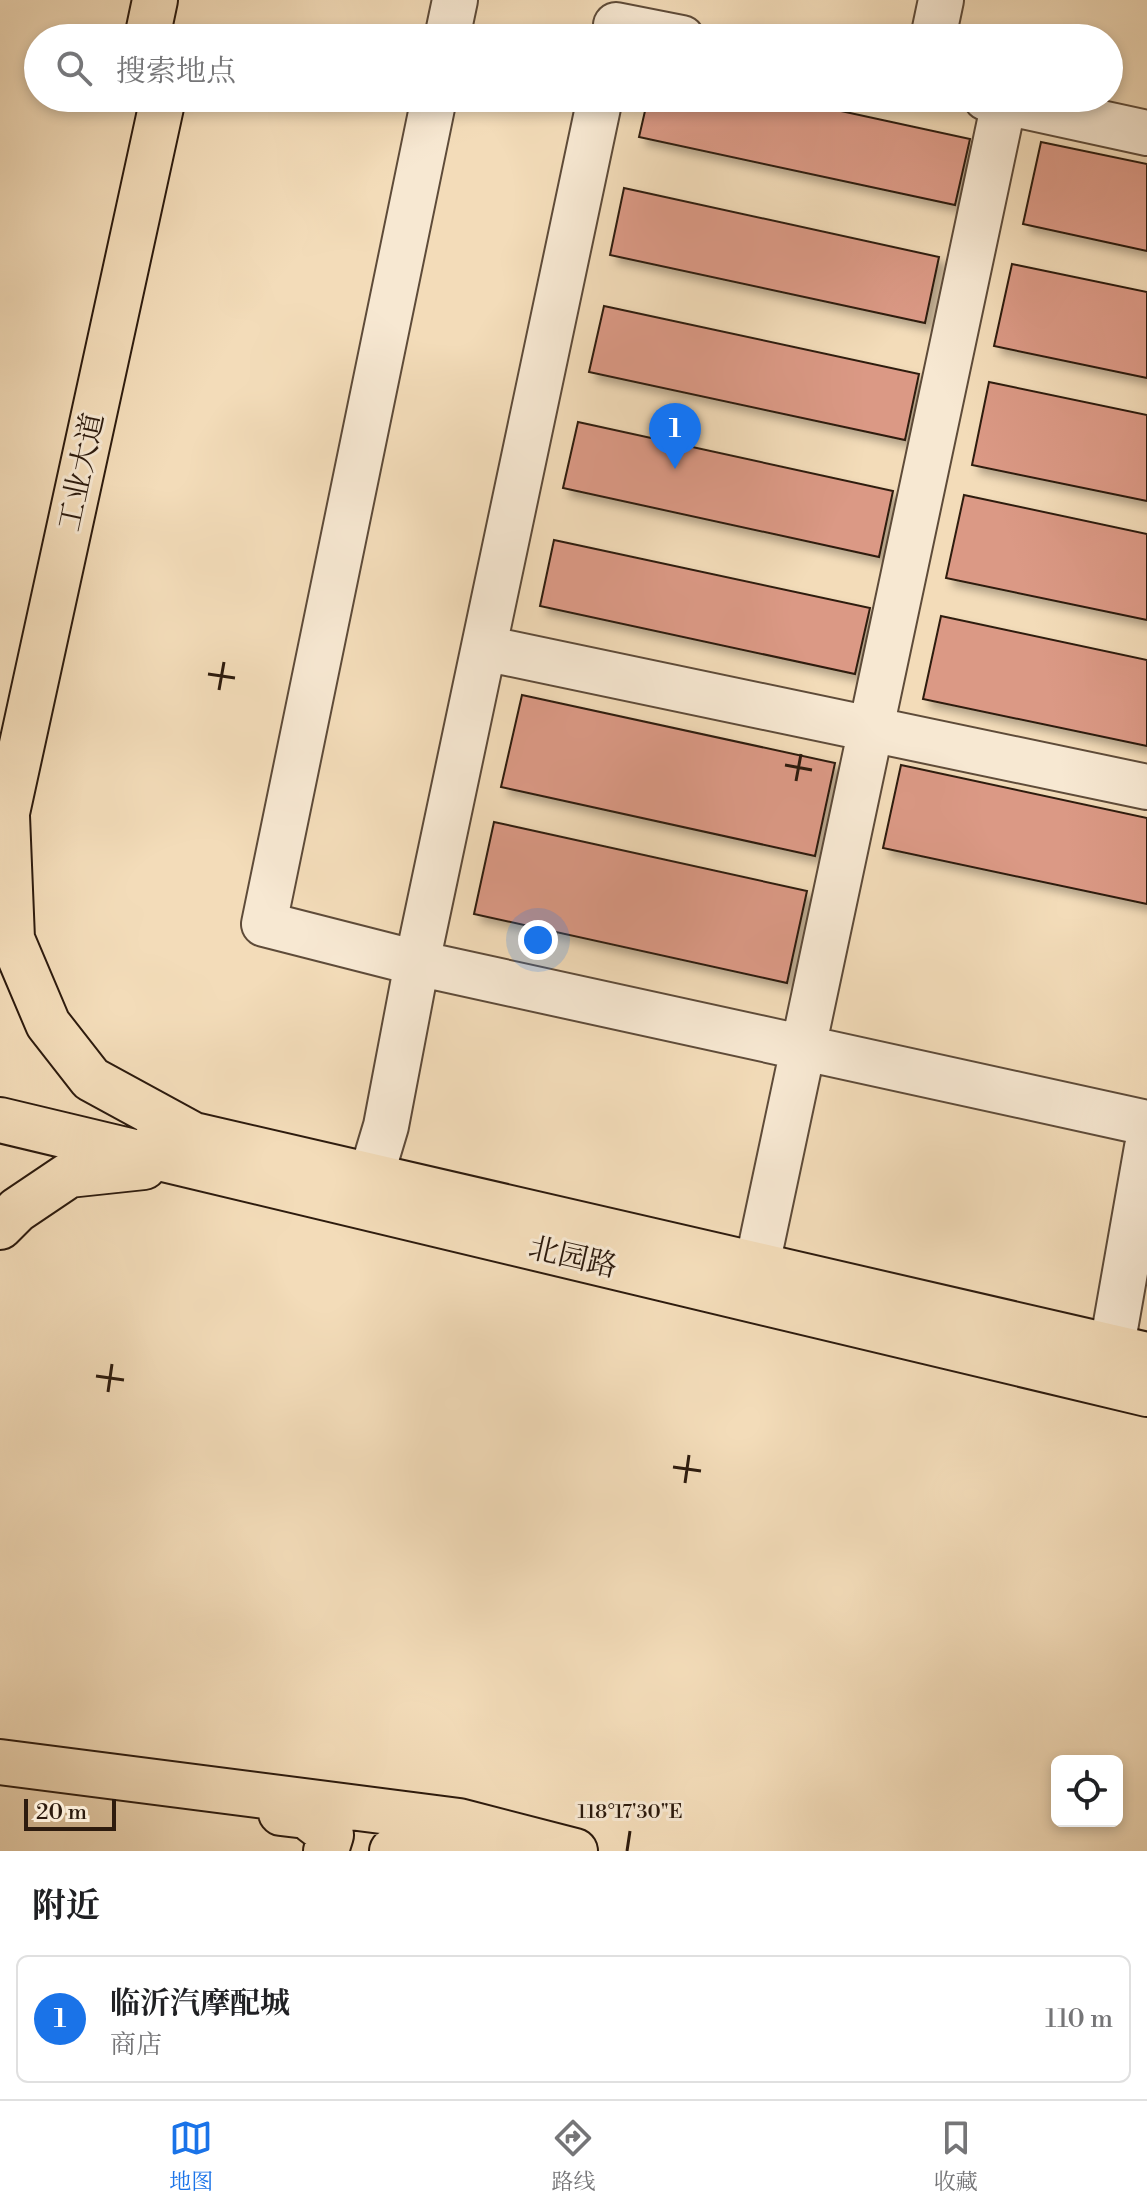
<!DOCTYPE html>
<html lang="zh">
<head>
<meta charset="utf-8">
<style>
	:root { --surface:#fff; --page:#f2f2f2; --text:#202124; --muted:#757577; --line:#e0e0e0; --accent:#1a73e8 }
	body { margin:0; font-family:"Libre Bodoni","Noto Serif SC",serif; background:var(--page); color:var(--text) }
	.controls { position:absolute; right:24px; bottom:24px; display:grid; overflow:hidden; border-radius:12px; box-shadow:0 4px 12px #0003 }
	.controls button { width:72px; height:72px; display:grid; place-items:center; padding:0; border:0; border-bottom:2px solid var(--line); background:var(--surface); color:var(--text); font:40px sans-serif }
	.scale { position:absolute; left:24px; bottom:20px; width:92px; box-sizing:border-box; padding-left:8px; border:4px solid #2d1b0e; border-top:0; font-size:22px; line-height:28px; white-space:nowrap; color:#2d1b0e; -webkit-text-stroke:6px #f7e8d2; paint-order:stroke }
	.you { position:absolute; left:538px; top:940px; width:28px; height:28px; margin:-20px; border:6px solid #fff; border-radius:50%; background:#1a73e8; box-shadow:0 0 0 12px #1a73e833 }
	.badge { display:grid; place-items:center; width:52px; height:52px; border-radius:50%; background:var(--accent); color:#fff; font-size:26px; font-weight:700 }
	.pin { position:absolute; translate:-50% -66px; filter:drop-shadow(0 2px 4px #0008) }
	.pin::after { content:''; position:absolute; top:42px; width:28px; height:24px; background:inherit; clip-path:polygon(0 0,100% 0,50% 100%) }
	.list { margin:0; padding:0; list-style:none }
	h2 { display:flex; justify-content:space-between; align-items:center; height:104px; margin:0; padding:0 32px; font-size:34px }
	h2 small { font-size:26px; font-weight:400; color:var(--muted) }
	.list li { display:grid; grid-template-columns:52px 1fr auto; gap:24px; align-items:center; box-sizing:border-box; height:128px; margin:0 16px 16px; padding:0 16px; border:2px solid var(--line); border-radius:12px }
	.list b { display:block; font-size:30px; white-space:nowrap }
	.list p { margin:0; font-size:26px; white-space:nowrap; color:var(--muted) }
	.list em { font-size:26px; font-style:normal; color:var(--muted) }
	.icon { flex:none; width:44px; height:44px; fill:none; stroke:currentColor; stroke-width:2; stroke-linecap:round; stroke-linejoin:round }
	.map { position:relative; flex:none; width:1147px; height:1851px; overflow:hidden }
	.search { position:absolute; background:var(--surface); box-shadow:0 4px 12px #0003; left:24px; right:24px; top:24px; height:88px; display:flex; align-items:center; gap:20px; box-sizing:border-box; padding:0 28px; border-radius:44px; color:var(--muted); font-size:30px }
	.sheet { height:248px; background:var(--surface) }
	nav { display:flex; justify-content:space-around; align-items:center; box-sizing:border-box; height:112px; border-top:2px solid var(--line); background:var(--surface); font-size:22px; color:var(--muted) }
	nav a { display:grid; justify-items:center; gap:4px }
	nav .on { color:var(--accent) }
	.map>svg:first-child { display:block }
	.building { fill:#db9985; stroke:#2d1b0e; stroke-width:2; filter:url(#shadow) }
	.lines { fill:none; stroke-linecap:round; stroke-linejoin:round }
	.minor-casing { stroke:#5e4b39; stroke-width:48 }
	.major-casing { stroke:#2d1b0e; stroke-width:48 }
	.minor { stroke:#f7e8d2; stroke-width:44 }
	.major { stroke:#f3dcb9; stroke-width:44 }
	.ticks { fill:none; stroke:#2d1b0e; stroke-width:3 }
	.labels { text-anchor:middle; stroke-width:6; stroke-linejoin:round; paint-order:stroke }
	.street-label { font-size:30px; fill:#2d1b0e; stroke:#f7e8d2 }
	.ticks-label { font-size:20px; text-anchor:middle; fill:#2d1b0e; stroke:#f7e8d2; stroke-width:6; stroke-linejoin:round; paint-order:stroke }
</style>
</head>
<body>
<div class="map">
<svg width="1147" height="1851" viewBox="0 0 1147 1851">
	<defs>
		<filter id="shadow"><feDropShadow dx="7" dy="7" stdDeviation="4" flood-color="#0004"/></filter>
	</defs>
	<rect width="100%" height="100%" fill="#f3dcb9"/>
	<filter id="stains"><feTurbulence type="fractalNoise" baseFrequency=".0025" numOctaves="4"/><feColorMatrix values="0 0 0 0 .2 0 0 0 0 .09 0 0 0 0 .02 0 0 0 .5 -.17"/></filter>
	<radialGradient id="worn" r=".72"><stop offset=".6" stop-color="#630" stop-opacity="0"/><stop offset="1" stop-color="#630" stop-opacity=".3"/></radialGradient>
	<!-- building -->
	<path class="building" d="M648,98H781L970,139L955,205L639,137Z
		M1041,142L1147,164V251L1023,224Z
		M624,188L939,257L925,323L610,255Z
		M1012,264L1147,292V378L994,346Z
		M604,306L919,374L905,440L589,372Z
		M989,382L1147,415V501L972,465Z
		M578,422L893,491L879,557L563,488Z
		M964,495L1147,534V620L946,578Z
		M554,540L870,608L855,674L540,606Z
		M941,616L1147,660V746L923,699Z
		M522,695L835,763L815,856L501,787Z
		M901,765L1147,818V904L883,848Z
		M494,822L807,891L787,983L474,914Z"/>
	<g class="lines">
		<defs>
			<path id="minor" d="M616,25L682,38
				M447,38L455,0
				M933,38L941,0
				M434,98L264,924L417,963L1147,1123
				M986,98L1147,133
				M484,648L1147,787
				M371,1176L386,1126L417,963L600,98
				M757,1265L1004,102
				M1112,1346L1147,1147"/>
			<path id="major" d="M147,38L155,0
				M7,816L12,939L48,1024L91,1079L190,1133
				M0,845L163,98
				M0,1120L1147,1394
				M159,1127L1147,1355
				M0,1227L17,1210L69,1175L144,1167
				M0,1762L459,1821L575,1851
				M281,1813L306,1816L331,1835L326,1851
				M392,1851L420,1847H478"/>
		</defs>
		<!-- minor casing -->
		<use href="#minor" class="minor-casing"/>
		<!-- major casing -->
		<use href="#major" class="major-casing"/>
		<!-- minor -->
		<use href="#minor" class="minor"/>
		<!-- major -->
		<use href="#major" class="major"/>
	</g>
	<!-- ticks -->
	<path class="ticks" d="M208,674L235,678M219,690L224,662M785,765L812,770M796,781L801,754M96,1376L124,1380M108,1392L112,1364M673,1467L701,1471M685,1483L689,1455M627,1851L630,1831"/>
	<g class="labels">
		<!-- street labels -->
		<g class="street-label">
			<text transform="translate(81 472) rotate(-78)" y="10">工业大道</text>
			<text transform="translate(573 1257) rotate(13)" y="10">北园路</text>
		</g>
	</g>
	<g class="ticks-label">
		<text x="630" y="1818">118°17'30"E</text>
	</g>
	<rect width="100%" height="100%" filter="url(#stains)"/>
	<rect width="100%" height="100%" fill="url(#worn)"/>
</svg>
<div class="controls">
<button><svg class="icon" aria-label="locate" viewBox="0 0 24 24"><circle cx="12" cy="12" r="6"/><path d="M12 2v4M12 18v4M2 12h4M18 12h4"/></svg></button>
</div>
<div class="scale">20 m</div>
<div class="you"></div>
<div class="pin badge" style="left:675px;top:469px">1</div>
<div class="search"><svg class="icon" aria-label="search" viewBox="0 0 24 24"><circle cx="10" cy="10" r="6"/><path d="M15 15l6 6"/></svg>搜索地点</div>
</div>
<section class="sheet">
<h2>附近<small></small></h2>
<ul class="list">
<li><span class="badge">1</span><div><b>临沂汽摩配城</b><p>商店</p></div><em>110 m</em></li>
</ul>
</section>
<nav>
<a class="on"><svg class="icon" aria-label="map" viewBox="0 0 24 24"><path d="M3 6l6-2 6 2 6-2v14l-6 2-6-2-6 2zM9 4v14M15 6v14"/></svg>地图</a>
<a><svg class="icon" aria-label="directions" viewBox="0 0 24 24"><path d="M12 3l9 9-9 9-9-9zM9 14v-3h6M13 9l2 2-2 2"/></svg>路线</a>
<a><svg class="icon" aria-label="saved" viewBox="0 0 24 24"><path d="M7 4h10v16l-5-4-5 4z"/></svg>收藏</a>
</nav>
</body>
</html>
